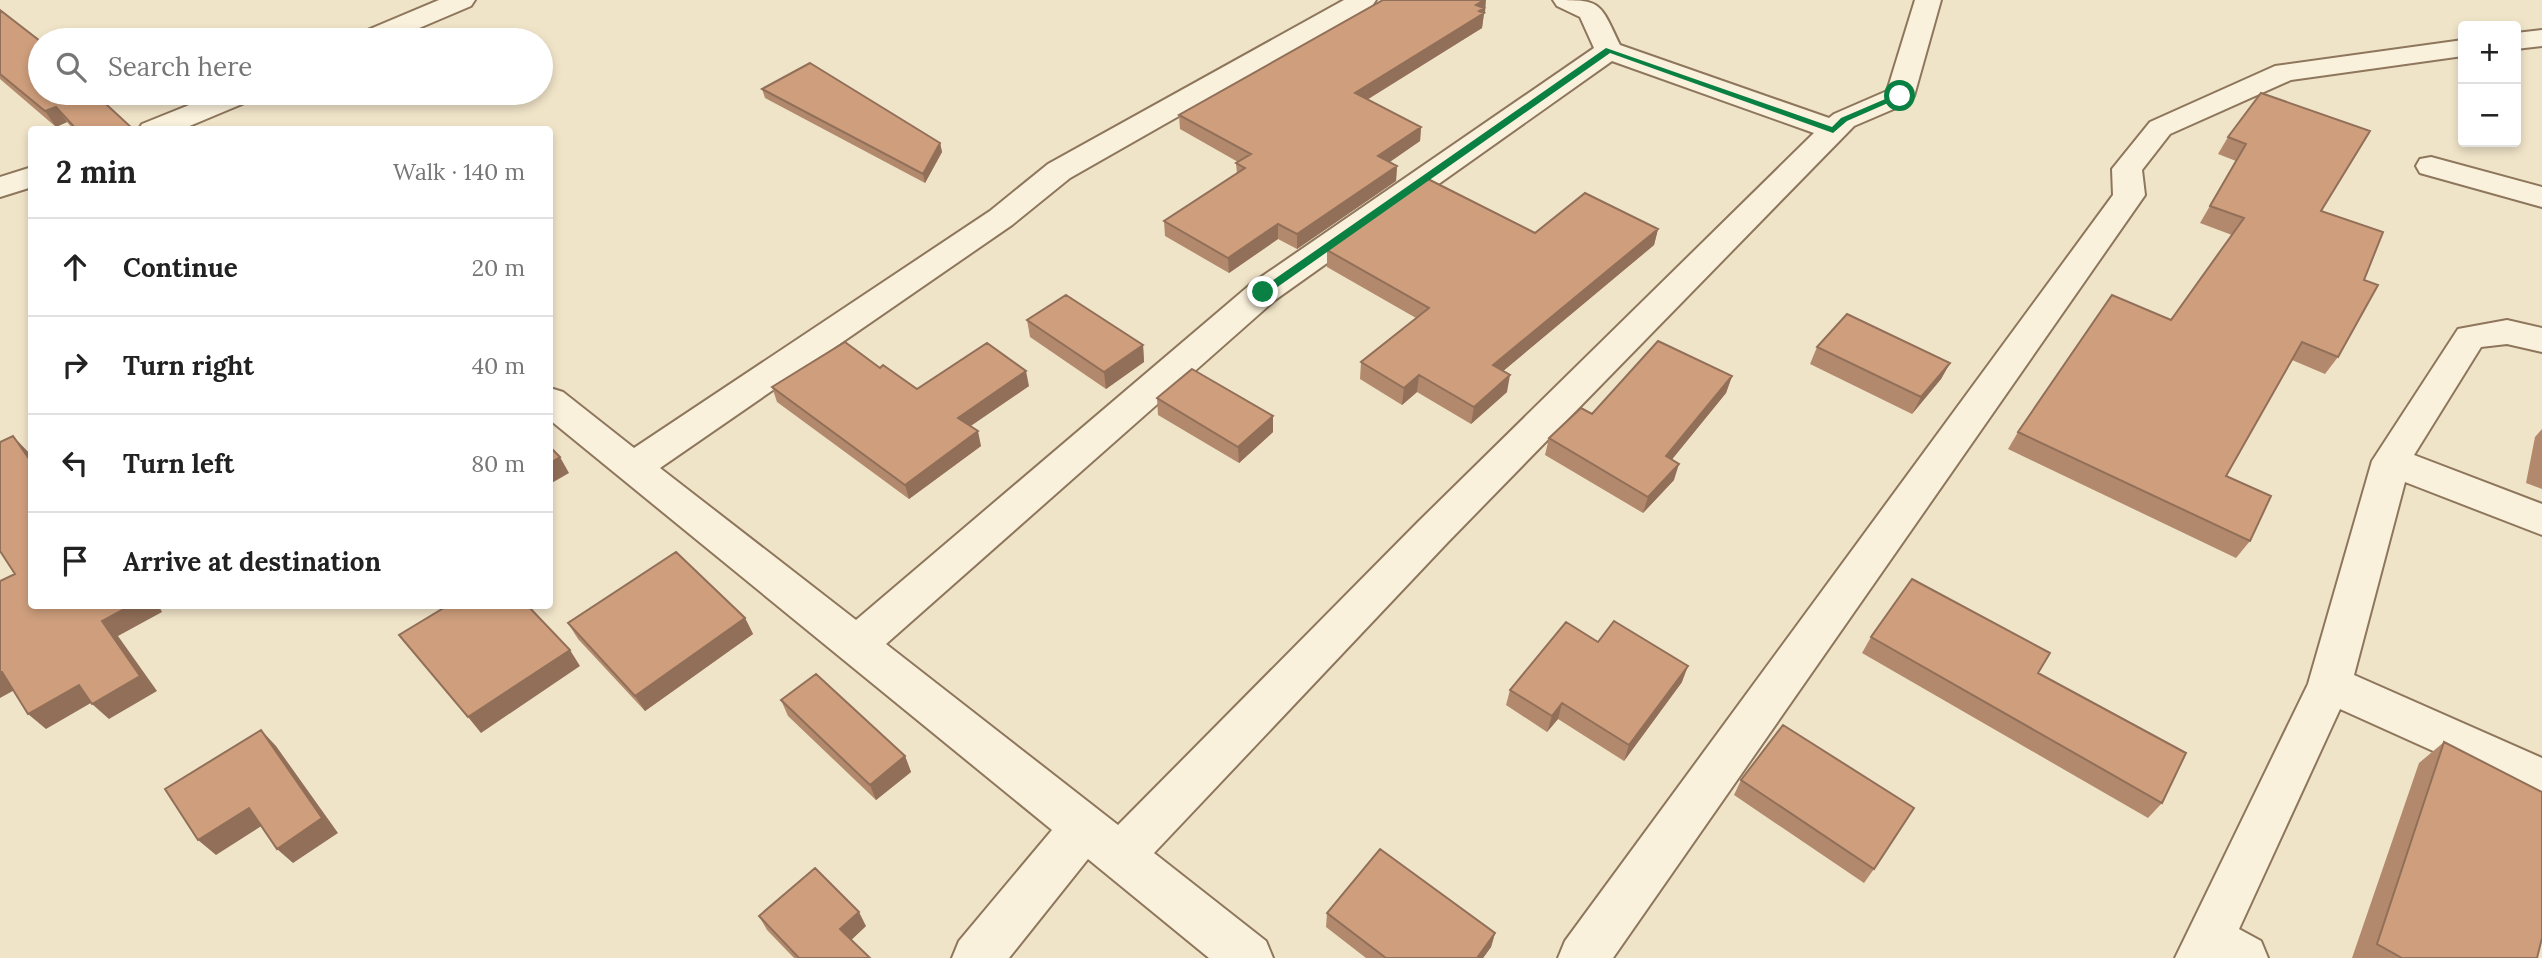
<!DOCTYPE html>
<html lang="en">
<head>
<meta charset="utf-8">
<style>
	:root { --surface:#fff; --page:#f6f6f6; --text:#222; --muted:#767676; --line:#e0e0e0 }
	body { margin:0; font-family:Lora,serif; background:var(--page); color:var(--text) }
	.controls { position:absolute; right:21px; top:21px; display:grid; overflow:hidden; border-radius:7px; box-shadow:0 4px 10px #0003 }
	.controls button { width:63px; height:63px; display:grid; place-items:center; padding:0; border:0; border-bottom:2px solid var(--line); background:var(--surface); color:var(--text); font:35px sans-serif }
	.stop { position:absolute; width:21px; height:21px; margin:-16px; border:5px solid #0b8043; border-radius:50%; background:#fff }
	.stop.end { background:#0b8043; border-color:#fff; box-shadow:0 2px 7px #0008 }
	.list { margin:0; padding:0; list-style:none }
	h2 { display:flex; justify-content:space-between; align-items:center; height:91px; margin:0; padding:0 28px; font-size:30px }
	h2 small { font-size:23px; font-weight:400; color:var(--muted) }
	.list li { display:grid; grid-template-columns:46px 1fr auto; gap:21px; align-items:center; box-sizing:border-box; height:98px; padding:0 28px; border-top:2px solid var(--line) }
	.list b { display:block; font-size:26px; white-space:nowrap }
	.list em { font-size:23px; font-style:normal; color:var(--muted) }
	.icon { flex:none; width:38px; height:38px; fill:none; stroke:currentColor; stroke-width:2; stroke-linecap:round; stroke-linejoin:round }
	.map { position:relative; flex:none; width:2542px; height:958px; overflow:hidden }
	.search { position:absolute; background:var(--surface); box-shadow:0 4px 10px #0003; left:28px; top:28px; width:525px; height:77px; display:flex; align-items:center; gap:18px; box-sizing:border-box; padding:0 24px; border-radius:38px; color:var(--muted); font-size:26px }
	.panel { position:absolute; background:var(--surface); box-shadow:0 4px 10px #0003; left:28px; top:126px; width:525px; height:483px; border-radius:7px }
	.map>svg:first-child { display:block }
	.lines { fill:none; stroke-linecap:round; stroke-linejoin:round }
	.street-casing { stroke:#8d765c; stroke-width:4 }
	.street { fill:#faf1dc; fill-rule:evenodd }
	.wall { fill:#b2896c }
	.shaded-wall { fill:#916f58 }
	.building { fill:#cf9f7d; stroke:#916f58; stroke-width:2 }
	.route { fill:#0b8043 }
</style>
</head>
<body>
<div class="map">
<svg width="2542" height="958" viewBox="0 0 2542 958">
	<rect width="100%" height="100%" fill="#f0e4c8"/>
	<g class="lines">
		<defs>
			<path id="street" d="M439,0H475L471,6L391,40H354L358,34Z
				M1344,0H1376L1372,6L1070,178L1012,225L660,468L856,620L1251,284L1594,48L1580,17L1557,6L1553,0C1602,0 1599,1 1620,45L1829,118L1834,114L1887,91L1915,0H1941L1914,96L1910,102L1854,126L1447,543L1154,853L1266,941L1273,958H1209L1088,859L1009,958H952L959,941L1052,830L550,420V388L563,392L634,448L990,211L1048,164ZM1612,61L1814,133L1419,521L1118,825L886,644L1275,300Z
				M2542,30V46L2516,49V33Z
				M2463,40V56L2291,80L2170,134L2142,170L2145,195L1613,958H1558L1565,941L2113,195L2112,169L2150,122L2275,66Z
				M219,93H258L254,99L180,130H138L142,124Z
				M2431,157L2542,187V207L2420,173L2416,166L2420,159Z
				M32,167V187L0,197V177Z
				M2507,320L2542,328V352L2507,344L2481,347L2414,455L2542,504V535L2405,482L2354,675L2542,758V800L2340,709L2239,929L2261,941L2268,958H2175L2308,684L2372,461L2458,329Z"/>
		</defs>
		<!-- street casing -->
		<use href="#street" class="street-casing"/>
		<!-- street -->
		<use href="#street" class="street"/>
	</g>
	<!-- wall -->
	<path class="wall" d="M0,10L40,93L134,130H74L67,122L56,127L0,79Z
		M1484,13L1482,28L1367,99L1421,127L1420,141L1389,162L1397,166L1396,181L1297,249L1278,239L1229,273L1165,236L1164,221L1237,174L1236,163L1238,162L1180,129L1179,115L1485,13Z
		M762,89L940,143L942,152L925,183L765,98Z
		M2261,93L2321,211L2364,280L2338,357L2325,374L2292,360L2226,476L2250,541L2236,558L2008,449L2018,432L2171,320L2232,235L2200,223L2236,161L2218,154L2228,137Z
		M1658,229L1654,245L1503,371L1507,392L1471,424L1417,392L1402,405L1360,379L1361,362L1416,318L1327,267V250L1535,233Z
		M1027,320L1143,345L1144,362L1106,389L1030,337Z
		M1817,347L1950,363L1941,379L1912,414L1810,364Z
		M880,368L917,389L1029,386L970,426L981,446L909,499L777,402L772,387Z
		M1732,376L1726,393L1672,459L1674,480L1643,513L1545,455L1549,438L1592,414Z
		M1157,398L1273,432L1239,463L1158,415Z
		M2542,429V489L2526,483L2535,437Z
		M745,618L753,634L645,711L578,639L568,623Z
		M1871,637L2038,673L2162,803L2148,818L1862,653Z
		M1598,642L1682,682L1624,761L1558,719L1547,732L1506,705L1510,690Z
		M781,700L905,756L911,772L876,800L788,716Z
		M2444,742L2537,958H2352L2419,763Z
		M1741,780L1874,869L1864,883L1734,795Z
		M1327,913L1495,933L1491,947L1483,958H1366L1326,927Z
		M759,916L866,926L851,940L870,958H794L767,930Z"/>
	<!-- shaded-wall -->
	<path class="shaded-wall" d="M1484,0H1486L1485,13L1483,14L1484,13L1482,28L1354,108L1355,93Z
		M56,107L67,122L56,127L45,111Z
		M1421,127L1420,141L1377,171L1378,156Z
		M940,143L942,152L925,183L923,174Z
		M1397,166L1396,181L1297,249V234Z
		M1278,224V239L1229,273L1228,258Z
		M1658,229L1654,245L1490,382L1493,365Z
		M1143,345L1144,362L1106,389L1104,372Z
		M1950,363L1941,379L1912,414L1921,397Z
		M1026,371L1029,386L962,432L958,418Z
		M1419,375L1417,392L1402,405L1404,388Z
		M1510,375L1507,392L1471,424L1474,407Z
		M1732,376L1726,393L1661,473L1666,456Z
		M1273,416V432L1239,463L1238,447Z
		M978,431L981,446L909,499L905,485Z
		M13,436L32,456V463Z
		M560,457L569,473L550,484V463Z
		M1679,464L1674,480L1643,513L1648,497Z
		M130,606H164L160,608L162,612L118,636L157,691L109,719L92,704L102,621Z
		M745,618L753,634L645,711L635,696Z
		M570,650L580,666L481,733L468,717Z
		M1688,666L1682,682L1624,761L1629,745Z
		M0,672H2L20,687L0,698Z
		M79,685L96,700L46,729L28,714Z
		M1562,703L1558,719L1547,732L1552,716Z
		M261,730L276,746L338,833L293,863L277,849Z
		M905,756L911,772L876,800L870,785Z
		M249,808L266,823L216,855L198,840Z
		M859,912L866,926L848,943L840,929Z
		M1495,933L1491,947L1483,958H1477Z"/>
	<!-- building -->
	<path class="building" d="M1383,0H1484L1476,5L1484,8L1479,11L1484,13L1355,93L1421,127L1378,156L1397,166L1297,234L1278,224L1228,258L1164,221L1245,168L1236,163L1251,154L1179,115Z
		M0,10L40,41V93H94L134,130H77L56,107L45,111L0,74Z
		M810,63L940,143L923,174L762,89Z
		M2261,93L2370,131L2321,211L2383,232L2364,280L2378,285L2338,357L2302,342L2226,476L2271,496L2250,541L2018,432L2112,295L2171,320L2244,218L2210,206L2246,144L2228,137Z
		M1428,179L1535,233L1585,193L1658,229L1493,365L1510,375L1474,407L1419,375L1404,388L1361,362L1429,308L1327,250Z
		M1066,295L1143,345L1104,372L1027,320Z
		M1847,314L1950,363L1921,397L1817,347Z
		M1658,341L1732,376L1666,456L1679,464L1648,497L1549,438L1581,408L1592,414Z
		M845,342L880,368L883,365L917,389L987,343L1026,371L958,418L978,431L905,485L772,387Z
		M1192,369L1273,416L1238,447L1157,398Z
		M13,436L32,463V606H130L102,621L140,676L92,704L79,685L28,714L2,672H0V581L15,574L0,551V442Z
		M550,447L560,457L550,463Z
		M676,552L745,618L635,696L568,623Z
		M1912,579L2050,653L2038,673L2186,753L2162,803L1871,637Z
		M447,606H528L570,650L468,717L399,635Z
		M1614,621L1688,666L1629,745L1562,703L1552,716L1510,690L1566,622L1598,642Z
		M816,674L905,756L870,785L781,700Z
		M1783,725L1914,808L1874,869L1741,780Z
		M261,730L322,818L277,849L249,808L198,840L165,789Z
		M2444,742L2542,792V938L2537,958H2402L2377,944Z
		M1380,849L1495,933L1477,958H1386L1327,913Z
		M815,868L859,912L840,929L870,958H799L759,916Z"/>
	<!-- route -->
	<path class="route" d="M1606,48L1832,127L1841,118L1897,94L1904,96L1847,121L1833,133L1610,53L1266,295H1259V290Z"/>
</svg>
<div class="controls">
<button>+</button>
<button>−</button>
</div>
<div class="stop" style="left:1900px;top:96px"></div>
<div class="stop end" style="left:1263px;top:292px"></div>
<div class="search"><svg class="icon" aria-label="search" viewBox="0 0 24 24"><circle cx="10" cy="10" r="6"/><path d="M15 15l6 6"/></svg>Search here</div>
<section class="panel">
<h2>2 min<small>Walk · 140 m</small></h2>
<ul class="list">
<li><svg class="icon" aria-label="ahead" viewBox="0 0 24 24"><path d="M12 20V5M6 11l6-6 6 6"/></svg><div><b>Continue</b></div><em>20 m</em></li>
<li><svg class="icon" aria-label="right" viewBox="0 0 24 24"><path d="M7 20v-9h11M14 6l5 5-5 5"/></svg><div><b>Turn right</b></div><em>40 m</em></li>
<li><svg class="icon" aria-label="left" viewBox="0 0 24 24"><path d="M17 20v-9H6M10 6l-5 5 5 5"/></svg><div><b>Turn left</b></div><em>80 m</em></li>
<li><svg class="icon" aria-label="arrive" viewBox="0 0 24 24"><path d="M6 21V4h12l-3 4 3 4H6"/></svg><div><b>Arrive at destination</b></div></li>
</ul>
</section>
</div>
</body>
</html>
